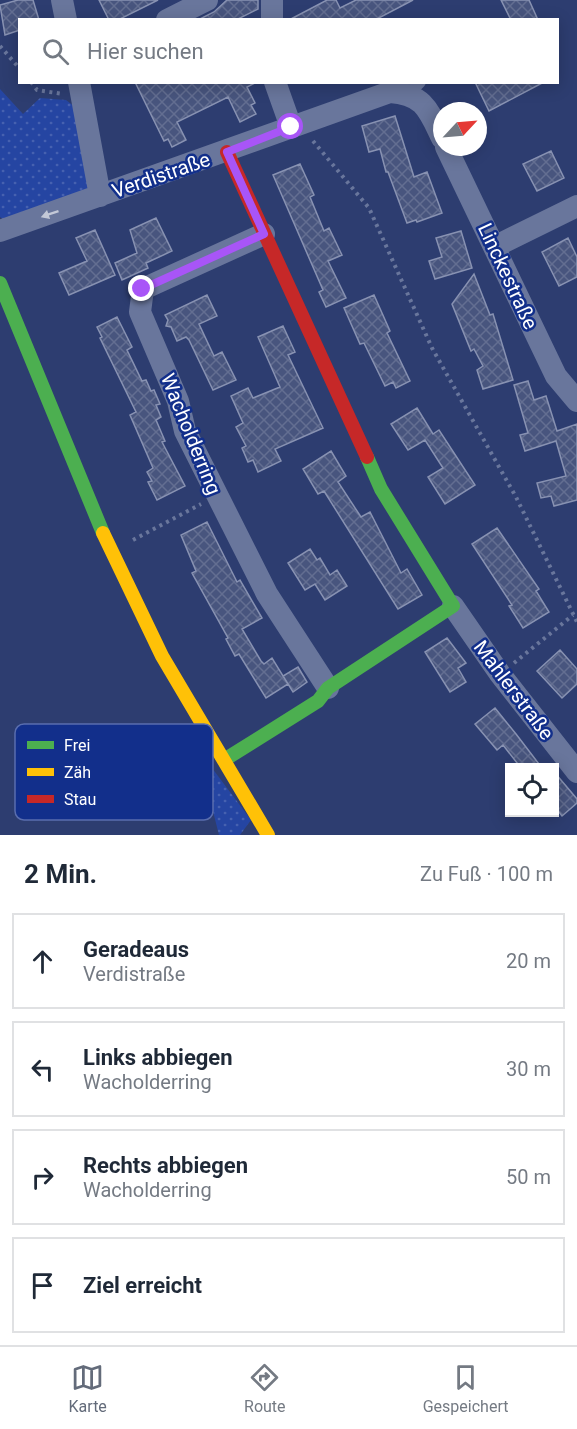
<!DOCTYPE html>
<html lang="de">
<head>
<meta charset="utf-8">
<style>
	:root { --surface:#fff; --page:#f6f6f7; --text:#1f2937; --muted:#747a83; --line:#e0e1e3; --accent:#636b7a }
	body { margin:0; font-family:Roboto,sans-serif; background:var(--page); color:var(--text) }
	.controls { position:absolute; right:18px; bottom:18px; display:grid; overflow:hidden; border-radius:0px; box-shadow:0 3px 15px #0003 }
	.controls button { width:54px; height:54px; display:grid; place-items:center; padding:0; border:0; border-bottom:2px solid var(--line); background:var(--surface); color:var(--text); font:30px sans-serif }
	.compass { position:absolute; left:433px; top:102px; width:54px; height:54px; border-radius:50%; background:var(--surface); box-shadow:0 3px 15px #0003; rotate:64deg }
	.stop { position:absolute; width:18px; height:18px; margin:-14px; border:4px solid #a855f7; border-radius:50%; background:#fff }
	.stop.end { background:#a855f7; border-color:#fff; box-shadow:0 2px 6px #0008 }
	.list { margin:0; padding:0; list-style:none }
	h2 { display:flex; justify-content:space-between; align-items:center; height:78px; margin:0; padding:0 24px; font-size:26px }
	h2 small { font-size:20px; font-weight:400; color:var(--muted) }
	.list li { display:grid; grid-template-columns:39px 1fr auto; gap:18px; align-items:center; box-sizing:border-box; height:96px; margin:0 12px 12px; padding:0 12px; border:2px solid var(--line); border-radius:0px }
	.list b { display:block; font-size:22px; white-space:nowrap }
	.list p { margin:0; font-size:20px; white-space:nowrap; color:var(--muted) }
	.list em { font-size:20px; font-style:normal; color:var(--muted) }
	.icon { flex:none; width:33px; height:33px; fill:none; stroke:currentColor; stroke-width:2; stroke-linecap:round; stroke-linejoin:round }
	.map { position:relative; flex:none; width:577px; height:835px; overflow:hidden }
	.search { position:absolute; background:var(--surface); box-shadow:0 3px 15px #0003; left:18px; right:18px; top:18px; height:66px; display:flex; align-items:center; gap:15px; box-sizing:border-box; padding:0 21px; border-radius:0px; color:var(--muted); font-size:22px }
	.sheet { height:510px; background:var(--surface) }
	nav { display:flex; justify-content:space-around; align-items:center; box-sizing:border-box; height:84px; border-top:2px solid var(--line); background:var(--surface); font-size:16px; color:var(--muted) }
	nav a { display:grid; justify-items:center; gap:3px }
	nav .on { color:var(--accent) }
	.map>svg:first-child { display:block }
	.grass { fill:url(#grass-dots) }
	.building { fill:url(#building-cross-hatch); stroke:#8892b2; stroke-width:1.5 }
	.lines { fill:none; stroke-linecap:round; stroke-linejoin:round }
	.path { stroke:#69769c; stroke-width:4; stroke-dasharray:3 4.5; stroke-linecap:butt }
	.lane { stroke:#69769c; stroke-width:12 }
	.street { stroke:#69769c; stroke-width:22 }
	.fast { stroke:#4caf50; stroke-width:14 }
	.slow { stroke:#ffc107; stroke-width:14 }
	.jam { stroke:#c62828; stroke-width:14 }
	.oneway { fill:#c3c8d7 }
	.route { stroke:#a855f7; stroke-width:8 }
	.labels { text-anchor:middle; stroke-width:5; stroke-linejoin:round; paint-order:stroke }
	.street-label { font-size:20px; fill:#fff; stroke:#122f8b }
	.key { fill:#122f8b; stroke:#596dae; stroke-width:1.5 }
	.key-label { font-size:16px; fill:#fff }
</style>
</head>
<body>
<div class="map">
<svg width="577" height="835" viewBox="0 0 577 835">
	<defs>
		<pattern id="grass-dots" width="8" height="8" patternUnits="userSpaceOnUse" patternTransform="scale(1.5)"><rect width="8" height="8" fill="#2545a2"/><path d="M2 2h.1M6 6h.1" fill="none" stroke="#4661b0" stroke-width="1.8" stroke-linecap="round"/></pattern>
		<pattern id="building-cross-hatch" width="8" height="8" patternUnits="userSpaceOnUse" patternTransform="scale(1.5)"><rect width="8" height="8" fill="#48557e"/><path d="M0 0l8 8M0 8l8-8" fill="none" stroke="#636e91"/></pattern>
	</defs>
	<rect width="100%" height="100%" fill="#2d3d70"/>
	<!-- grass -->
	<path class="grass" d="M0,89L23,114L40,98L66,100L75,107L93,192L7,222L0,217Z
		M197,748L251,820L240,835H219Z"/>
	<!-- building -->
	<path class="building" d="M18,0H33L39,20H20V30L5,35L0,5Z
		M99,0H158L118,20H109Z
		M227,0H258V9L236,20H198L214,12Z
		M327,0H336L340,8L356,0H413L375,20H289Z
		M501,0H529L538,20H511Z
		M135,82H257L247,87L255,103L251,105L256,114L240,122L228,97L177,122L186,140L172,147L168,139L164,141Z
		M475,82H544L489,111Z
		M395,116L414,177L427,172L442,213L417,222L416,220L407,223L388,172H386L380,149L369,152L362,126Z
		M551,151L564,178L537,191L523,164Z
		M300,164L314,195L310,197L324,231L329,228L342,255L328,261L346,298L326,307L319,292L323,290L273,175Z
		M156,218L172,251L146,263L148,268L122,280L115,263L137,253L130,230Z
		M95,230L115,275L69,295L59,273L87,261L76,238Z
		M461,231L472,268L435,279L429,261L442,257L436,238Z
		M568,238L577,257V277L559,286L542,252Z
		M474,274L490,315L493,314L513,380L483,389L477,370L483,366L474,349L471,351L452,304Z
		M207,295L217,316L199,324L214,356L222,352L236,380L213,390L189,340L186,337L177,341L171,327L166,326L168,320L165,315Z
		M374,295L390,331L387,333L410,381L396,388L393,382L385,386L364,343L360,344L344,308Z
		M117,317L132,347L127,350L142,381L146,380L151,391L154,390L160,404L156,405L161,417L156,420L165,441L162,442L185,486L157,500L148,482L152,481L147,472L153,468L130,415L136,412L100,338L102,337L97,327Z
		M283,326L295,352L288,355L323,428L275,449L281,461L258,472L253,460L248,462L242,448L246,446L236,427L243,423L231,396L248,388L253,398L280,387L258,337Z
		M528,381L534,400L546,396L557,431L577,424V500L554,506L551,496L541,498L537,483L566,476L556,441L525,451L520,435L528,433L514,385Z
		M417,408L433,434L439,430L475,485L445,504L428,477L443,468L425,440L408,450L391,424Z
		M331,451L346,476L338,482L361,517L370,512L401,573L407,569L422,595L398,609L324,491L318,494L303,469Z
		M207,522L237,582L240,580L262,618L242,629L261,661L264,664L272,658L288,684L266,698L239,654L235,656L226,639L228,638L192,573L196,571L181,535Z
		M497,528L539,589L536,591L549,612L523,628L509,606L512,605L472,544Z
		M310,549L317,560L320,558L330,575L337,570L347,586L325,600L315,584L305,590L288,563Z
		M447,638L466,663L458,668L466,682L450,692L425,652Z
		M560,650L577,669V684L562,698L537,671Z
		M298,667L307,682L293,692L283,676Z
		M495,708L516,734L542,768H521L503,745L497,750L475,724Z
		M555,773L577,799V803L562,816L555,807Z"/>
	<g class="lines">
		<!-- path -->
		<path class="path" d="M0,46L20,69
			M31,82L37,90L63,94
			M313,141L369,208L432,348L516,497L577,622
			M133,540L201,504
			M514,663L573,615"/>
		<!-- lane -->
		<path class="lane" d="M409,93L420,82"/>
		<!-- street -->
		<path class="street" d="M62,0L66,20
			M167,20L207,0
			M272,20V0
			M79,82L100,196
			M275,82L291,127
			M446,147L556,376L577,401
			M0,231L390,92C424,94 429,111 442,138
			M264,234L143,289L140,312L178,401L185,431L267,594L328,688
			M494,247L577,206
			M453,606L500,674L577,772"/>
		<!-- fast -->
		<path class="fast" d="M0,283L103,533
			M224,760L318,701L328,688L453,606L381,489L367,457"/>
		<!-- slow -->
		<path class="slow" d="M103,533L162,656L268,835"/>
		<!-- jam -->
		<path class="jam" d="M227,152L367,457"/>
	</g>
	<!-- one-way arrows -->
	<defs><path id="oneway-solid" d="M-6-.8H1V-3.2L6.5 0L1 3.2V.8H-6Z" transform="scale(1.5)"/></defs>
	<use class="oneway" href="#oneway-solid" transform="translate(50 214) rotate(161)"/>
	<g class="lines">
		<!-- route -->
		<path class="route" d="M142,289L264,234L227,152L291,127"/>
	</g>
	<g class="labels">
		<!-- street labels -->
		<g class="street-label">
			<text transform="translate(161 175) rotate(-19)" y="7">Verdistraße</text>
			<text transform="translate(508 276) rotate(65)" y="7">Linckestraße</text>
			<text transform="translate(191 434) rotate(68)" y="7">Wacholderring</text>
			<text transform="translate(514 690) rotate(53)" y="7">Mahlerstraße</text>
		</g>
	</g>
	<!-- legend -->
	<rect x="15" y="724" width="198" height="96" rx="9" class="key"/>
	<rect x="27" y="741" width="27" height="8" fill="#4caf50"/>
	<rect x="27" y="768" width="27" height="8" fill="#ffc107"/>
	<rect x="27" y="795" width="27" height="8" fill="#c62828"/>
	<g class="key-label">
		<text x="64" y="751">Frei</text>
		<text x="64" y="778">Zäh</text>
		<text x="64" y="805">Stau</text>
	</g>
</svg>
<div class="controls">
<button><svg class="icon" aria-label="locate" viewBox="0 0 24 24"><circle cx="12" cy="12" r="6"/><path d="M12 2v4M12 18v4M2 12h4M18 12h4"/></svg></button>
</div>
<svg class="compass" viewBox="-18 -18 36 36"><path d="M0-13l5 13h-10z" fill="#e53935"/><path d="M0 13l5-13h-10z" fill="#747a83"/></svg>
<div class="stop" style="left:291px;top:127px"></div>
<div class="stop end" style="left:142px;top:289px"></div>
<div class="search"><svg class="icon" aria-label="search" viewBox="0 0 24 24"><circle cx="10" cy="10" r="6"/><path d="M15 15l6 6"/></svg>Hier suchen</div>
</div>
<section class="sheet">
<h2>2 Min.<small>Zu Fuß · 100 m</small></h2>
<ul class="list">
<li><svg class="icon" aria-label="ahead" viewBox="0 0 24 24"><path d="M12 20V5M6 11l6-6 6 6"/></svg><div><b>Geradeaus</b><p>Verdistraße</p></div><em>20 m</em></li>
<li><svg class="icon" aria-label="left" viewBox="0 0 24 24"><path d="M17 20v-9H6M10 6l-5 5 5 5"/></svg><div><b>Links abbiegen</b><p>Wacholderring</p></div><em>30 m</em></li>
<li><svg class="icon" aria-label="right" viewBox="0 0 24 24"><path d="M7 20v-9h11M14 6l5 5-5 5"/></svg><div><b>Rechts abbiegen</b><p>Wacholderring</p></div><em>50 m</em></li>
<li><svg class="icon" aria-label="arrive" viewBox="0 0 24 24"><path d="M6 21V4h12l-3 4 3 4H6"/></svg><div><b>Ziel erreicht</b></div></li>
</ul>
</section>
<nav>
<a class="on"><svg class="icon" aria-label="map" viewBox="0 0 24 24"><path d="M3 6l6-2 6 2 6-2v14l-6 2-6-2-6 2zM9 4v14M15 6v14"/></svg>Karte</a>
<a><svg class="icon" aria-label="directions" viewBox="0 0 24 24"><path d="M12 3l9 9-9 9-9-9zM9 14v-3h6M13 9l2 2-2 2"/></svg>Route</a>
<a><svg class="icon" aria-label="saved" viewBox="0 0 24 24"><path d="M7 4h10v16l-5-4-5 4z"/></svg>Gespeichert</a>
</nav>
</body>
</html>
